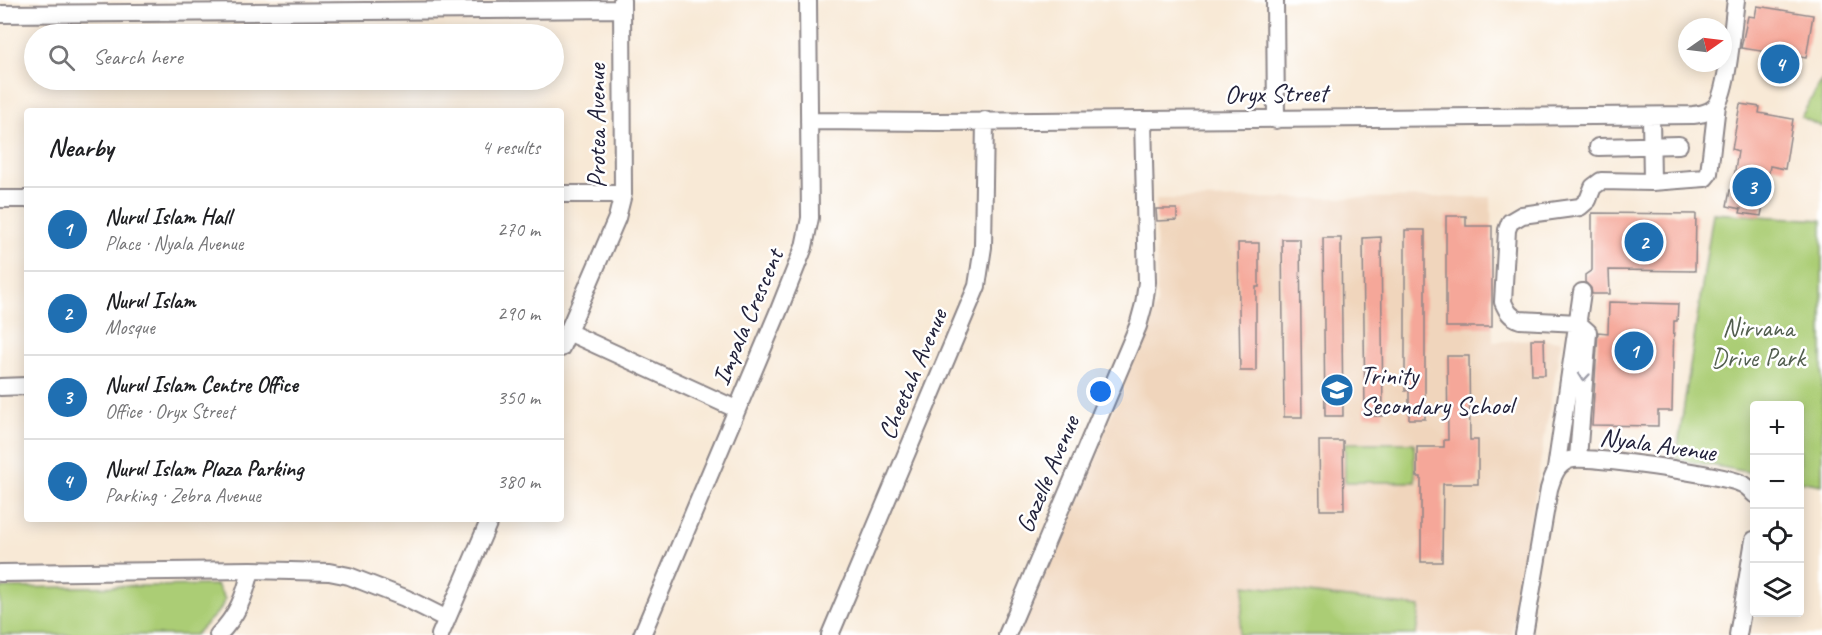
<!DOCTYPE html>
<html lang="en">
<head>
<meta charset="utf-8">
<style>
	:root { --surface:#fff; --page:#f6f6f6; --text:#202124; --muted:#757577; --line:#e0e0e0; --accent:#1f6fb2 }
	body { margin:0; font-family:Caveat,sans-serif; background:var(--page); color:var(--text) }
	.controls { position:absolute; right:18px; bottom:18px; display:grid; overflow:hidden; border-radius:6px; box-shadow:0 3px 15px #0003 }
	.controls button { width:54px; height:54px; display:grid; place-items:center; padding:0; border:0; border-bottom:2px solid var(--line); background:var(--surface); color:var(--text); font:30px sans-serif }
	.compass { position:absolute; left:1678px; top:18px; width:54px; height:54px; border-radius:50%; background:var(--surface); box-shadow:0 3px 15px #0003; rotate:76deg }
	.you { position:absolute; left:1101px; top:392px; width:21px; height:21px; margin:-15px; border:4px solid #fff; border-radius:50%; background:#1a73e8; box-shadow:0 0 0 9px #1a73e833 }
	.badge { display:grid; place-items:center; width:39px; height:39px; border-radius:50%; background:var(--accent); color:#fff; font-size:20px; font-weight:700 }
	.pin { position:absolute; translate:-50% -50%; border:3px solid #fff; box-shadow:0 2px 6px #0006 }
	.list { margin:0; padding:0; list-style:none }
	h2 { display:flex; justify-content:space-between; align-items:center; height:78px; margin:0; padding:0 24px; font-size:26px }
	h2 small { font-size:20px; font-weight:400; color:var(--muted) }
	.list li { display:grid; grid-template-columns:39px 1fr auto; gap:18px; align-items:center; box-sizing:border-box; height:84px; padding:0 24px; border-top:2px solid var(--line) }
	.list b { display:block; font-size:22px; white-space:nowrap }
	.list p { margin:0; font-size:20px; white-space:nowrap; color:var(--muted) }
	.list em { font-size:20px; font-style:normal; color:var(--muted) }
	.icon { flex:none; width:33px; height:33px; fill:none; stroke:currentColor; stroke-width:2; stroke-linecap:round; stroke-linejoin:round }
	.map { position:relative; flex:none; width:1822px; height:635px; overflow:hidden }
	.search { position:absolute; background:var(--surface); box-shadow:0 3px 15px #0003; left:24px; top:24px; width:540px; height:66px; display:flex; align-items:center; gap:15px; box-sizing:border-box; padding:0 21px; border-radius:33px; color:var(--muted); font-size:22px }
	.panel { position:absolute; background:var(--surface); box-shadow:0 3px 15px #0003; left:24px; top:108px; width:540px; height:414px; border-radius:6px }
	.map>svg:first-child { display:block }
	.built { fill:#f0d5bc }
	.green { fill:#abcd75; stroke:#667858; stroke-width:1.5 }
	.building { fill:#f5a799 }
	.lines { fill:none; stroke-linecap:round; stroke-linejoin:round }
	.minor-casing { stroke:#8d8688; stroke-width:20 }
	.minor { stroke:#fff; stroke-width:16 }
	.oneway { stroke:#9c9ca7 }
	.labels { text-anchor:middle; stroke-width:5; stroke-linejoin:round; paint-order:stroke }
	.street-label { font-size:26px; fill:#22223b; stroke:#fff }
	.park-label { font-size:26px; fill:#525e4f; stroke:#fff }
	.poi-label { font-size:26px; fill:#22223b; stroke:#fff; text-anchor:start }
</style>
</head>
<body>
<div class="map">
<svg width="1822" height="635" viewBox="0 0 1822 635">
	<rect width="100%" height="100%" fill="#fff"/>
	<filter id="ink" filterUnits="userSpaceOnUse"><feTurbulence type="fractalNoise" baseFrequency=".0167" numOctaves="2"/><feDisplacementMap in="SourceGraphic" scale="12" xChannelSelector="R" yChannelSelector="G"/><feConvolveMatrix kernelMatrix="1 2 1 2 8 2 1 2 1" color-interpolation-filters="sRGB"/></filter>
	<filter id="wash" filterUnits="userSpaceOnUse"><feTurbulence type="fractalNoise" baseFrequency=".008" numOctaves="4" result="noise"/><feDisplacementMap in="SourceGraphic" scale="24" xChannelSelector="R" yChannelSelector="G"/><feGaussianBlur stdDeviation="1.35" result="paint"/><feColorMatrix in="noise" values="0 0 0 0 0 0 0 0 0 0 0 0 0 0 0 0 0 1.4 0 .05"/><feComposite in="paint" operator="in"/></filter>
	<g filter="url(#wash)">
		<rect width="100%" height="100%" fill="#f8e9d6"/>
		<!-- built -->
		<path class="built" d="M1491,197L1493,342L1531,339L1561,341L1511,635H1019L1157,304L1156,199Z"/>
		<!-- green -->
		<path class="green" d="M1822,80V127L1801,117Z
			M1713,213L1822,220V485L1800,481V406H1754V473L1676,459Z
			M1345,443H1414L1415,482H1345Z
			M217,585L225,599L220,610L195,635H0V588Z
			M1245,585L1420,607L1416,635H1239Z"/>
		<g id="blocks">
			<!-- building -->
			<path class="building" d="M1757,6L1813,15L1806,58L1741,48L1748,16L1755,17Z
				M1740,104L1760,107L1759,113L1793,119L1785,169L1770,166L1761,216L1740,213L1741,209L1727,206L1730,190H1732L1738,151L1732,149Z
				M1156,209H1177V220L1157,221Z
				M1592,213L1696,214L1695,271L1609,270L1610,294H1592L1591,288L1585,282V275L1592,270Z
				M1446,216H1466V226H1492V327H1446Z
				M1405,230H1425V419H1409V390L1405,391Z
				M1381,237L1383,416H1365L1363,238Z
				M1323,238H1341L1343,416H1325Z
				M1282,239H1300L1302,417H1284Z
				M1238,243H1259V287H1256V371H1240Z
				M1609,302L1678,304L1677,321H1674L1672,411H1658V426L1592,425L1598,332L1608,333Z
				M1531,339H1544L1545,375H1532Z
				M1447,356H1469L1470,440H1478V484H1443L1442,562H1421V477H1417V447H1444V440H1448Z
				M1319,441H1343L1344,510H1320Z"/>
		</g>
	</g>
	<g filter="url(#ink)">
		<use href="#blocks" fill-opacity="0" stroke="#8d8688" stroke-width="1.5"/>
		<g class="lines">
			<defs>
				<path id="minor" d="M1275,0L1276,120
					M0,14L622,9
					M1651,116L1652,182
					M809,121L938,122L1693,115C1701,114 1708,113 1715,107C1728,94 1733,21 1736,0
					M1598,147L1679,145
					M561,194H623
					M0,199H27
					M568,332L736,409
					M561,348L617,218L623,194L622,0
					M0,387L27,386
					M1578,458L1588,332L1578,323L1520,320C1510,317 1507,311 1503,302L1507,230L1510,222L1522,215L1580,207L1588,200L1593,187L1601,181L1652,182L1705,178L1709,173L1717,105
					M1556,469L1582,292
					M0,573L251,570L329,572L349,576L405,598L447,619
					M218,635C237,616 245,596 251,570
					M440,635L490,519
					M642,635L779,310L804,247L810,218L808,0
					M830,635L977,286L983,247L985,120
					M1007,635L1138,326L1144,304L1147,282L1143,120
					M1524,635L1549,489C1553,476 1556,465 1569,460C1585,454 1722,475 1740,483C1746,485 1750,489 1754,494
					M1738,635L1754,540"/>
			</defs>
			<!-- minor casing -->
			<use href="#minor" class="minor-casing"/>
			<!-- minor -->
			<use href="#minor" class="minor"/>
		</g>
		<!-- one-way arrows -->
		<defs><path id="oneway-chevron" d="M-2-3.5L2.5 0L-2 3.5" fill="none" stroke-width="1.6" stroke-linecap="round" stroke-linejoin="round" transform="scale(1.5)"/></defs>
		<use class="oneway" href="#oneway-chevron" transform="translate(1584 377) rotate(95)"/>
	</g>
	<!-- icons -->
	<defs>
		<symbol id="school-disc" viewBox="-11 -11 22 22"><circle r="9.5" fill="#1f6fb2" stroke="#fff"/><path d="M0-5L7-2L0 1L-7-2ZM-4 1L0 2.5L4 1V4Q0 6-4 4Z" fill="#fff"/></symbol>
	</defs>
	<g fill-rule="evenodd">
		<use href="#school-disc" x="1318" y="371" width="38" height="38"/>
	</g>
	<g class="labels">
		<!-- street labels -->
		<g class="street-label">
			<text transform="translate(1276 93) rotate(-1)" y="9">Oryx Street</text>
			<text transform="translate(596 126) rotate(-90)" y="9">Protea Avenue</text>
			<text transform="translate(747 317) rotate(-67)" y="9">Impala Crescent</text>
			<text transform="translate(912 374) rotate(-67)" y="9">Cheetah Avenue</text>
			<text transform="translate(1658 444) rotate(8)" y="9">Nyala Avenue</text>
			<text transform="translate(1047 474) rotate(-67)" y="9">Gazelle Avenue</text>
		</g>
		<!-- park labels -->
		<g class="park-label">
			<text x="1758" y="336">Nirvana<tspan x="1758" dy="30">Drive Park</tspan></text>
		</g>
		<!-- poi labels -->
		<g class="poi-label">
			<text x="1360" y="384">Trinity<tspan x="1360" dy="30">Secondary School</tspan></text>
		</g>
	</g>
</svg>
<div class="controls">
<button>+</button>
<button>−</button>
<button><svg class="icon" aria-label="locate" viewBox="0 0 24 24"><circle cx="12" cy="12" r="6"/><path d="M12 2v4M12 18v4M2 12h4M18 12h4"/></svg></button>
<button><svg class="icon" aria-label="layers" viewBox="0 0 24 24"><path d="M12 4l9 5-9 5-9-5zM3 14l9 5 9-5"/></svg></button>
</div>
<svg class="compass" viewBox="-18 -18 36 36"><path d="M0-13l5 13h-10z" fill="#e53935"/><path d="M0 13l5-13h-10z" fill="#757577"/></svg>
<div class="you"></div>
<div class="pin badge" style="left:1634px;top:351px">1</div>
<div class="pin badge" style="left:1644px;top:242px">2</div>
<div class="pin badge" style="left:1752px;top:187px">3</div>
<div class="pin badge" style="left:1780px;top:64px">4</div>
<div class="search"><svg class="icon" aria-label="search" viewBox="0 0 24 24"><circle cx="10" cy="10" r="6"/><path d="M15 15l6 6"/></svg>Search here</div>
<section class="panel">
<h2>Nearby<small>4 results</small></h2>
<ul class="list">
<li><span class="badge">1</span><div><b>Nurul Islam Hall</b><p>Place · Nyala Avenue</p></div><em>270 m</em></li>
<li><span class="badge">2</span><div><b>Nurul Islam</b><p>Mosque</p></div><em>290 m</em></li>
<li><span class="badge">3</span><div><b>Nurul Islam Centre Office</b><p>Office · Oryx Street</p></div><em>350 m</em></li>
<li><span class="badge">4</span><div><b>Nurul Islam Plaza Parking</b><p>Parking · Zebra Avenue</p></div><em>380 m</em></li>
</ul>
</section>
</div>
</body>
</html>
